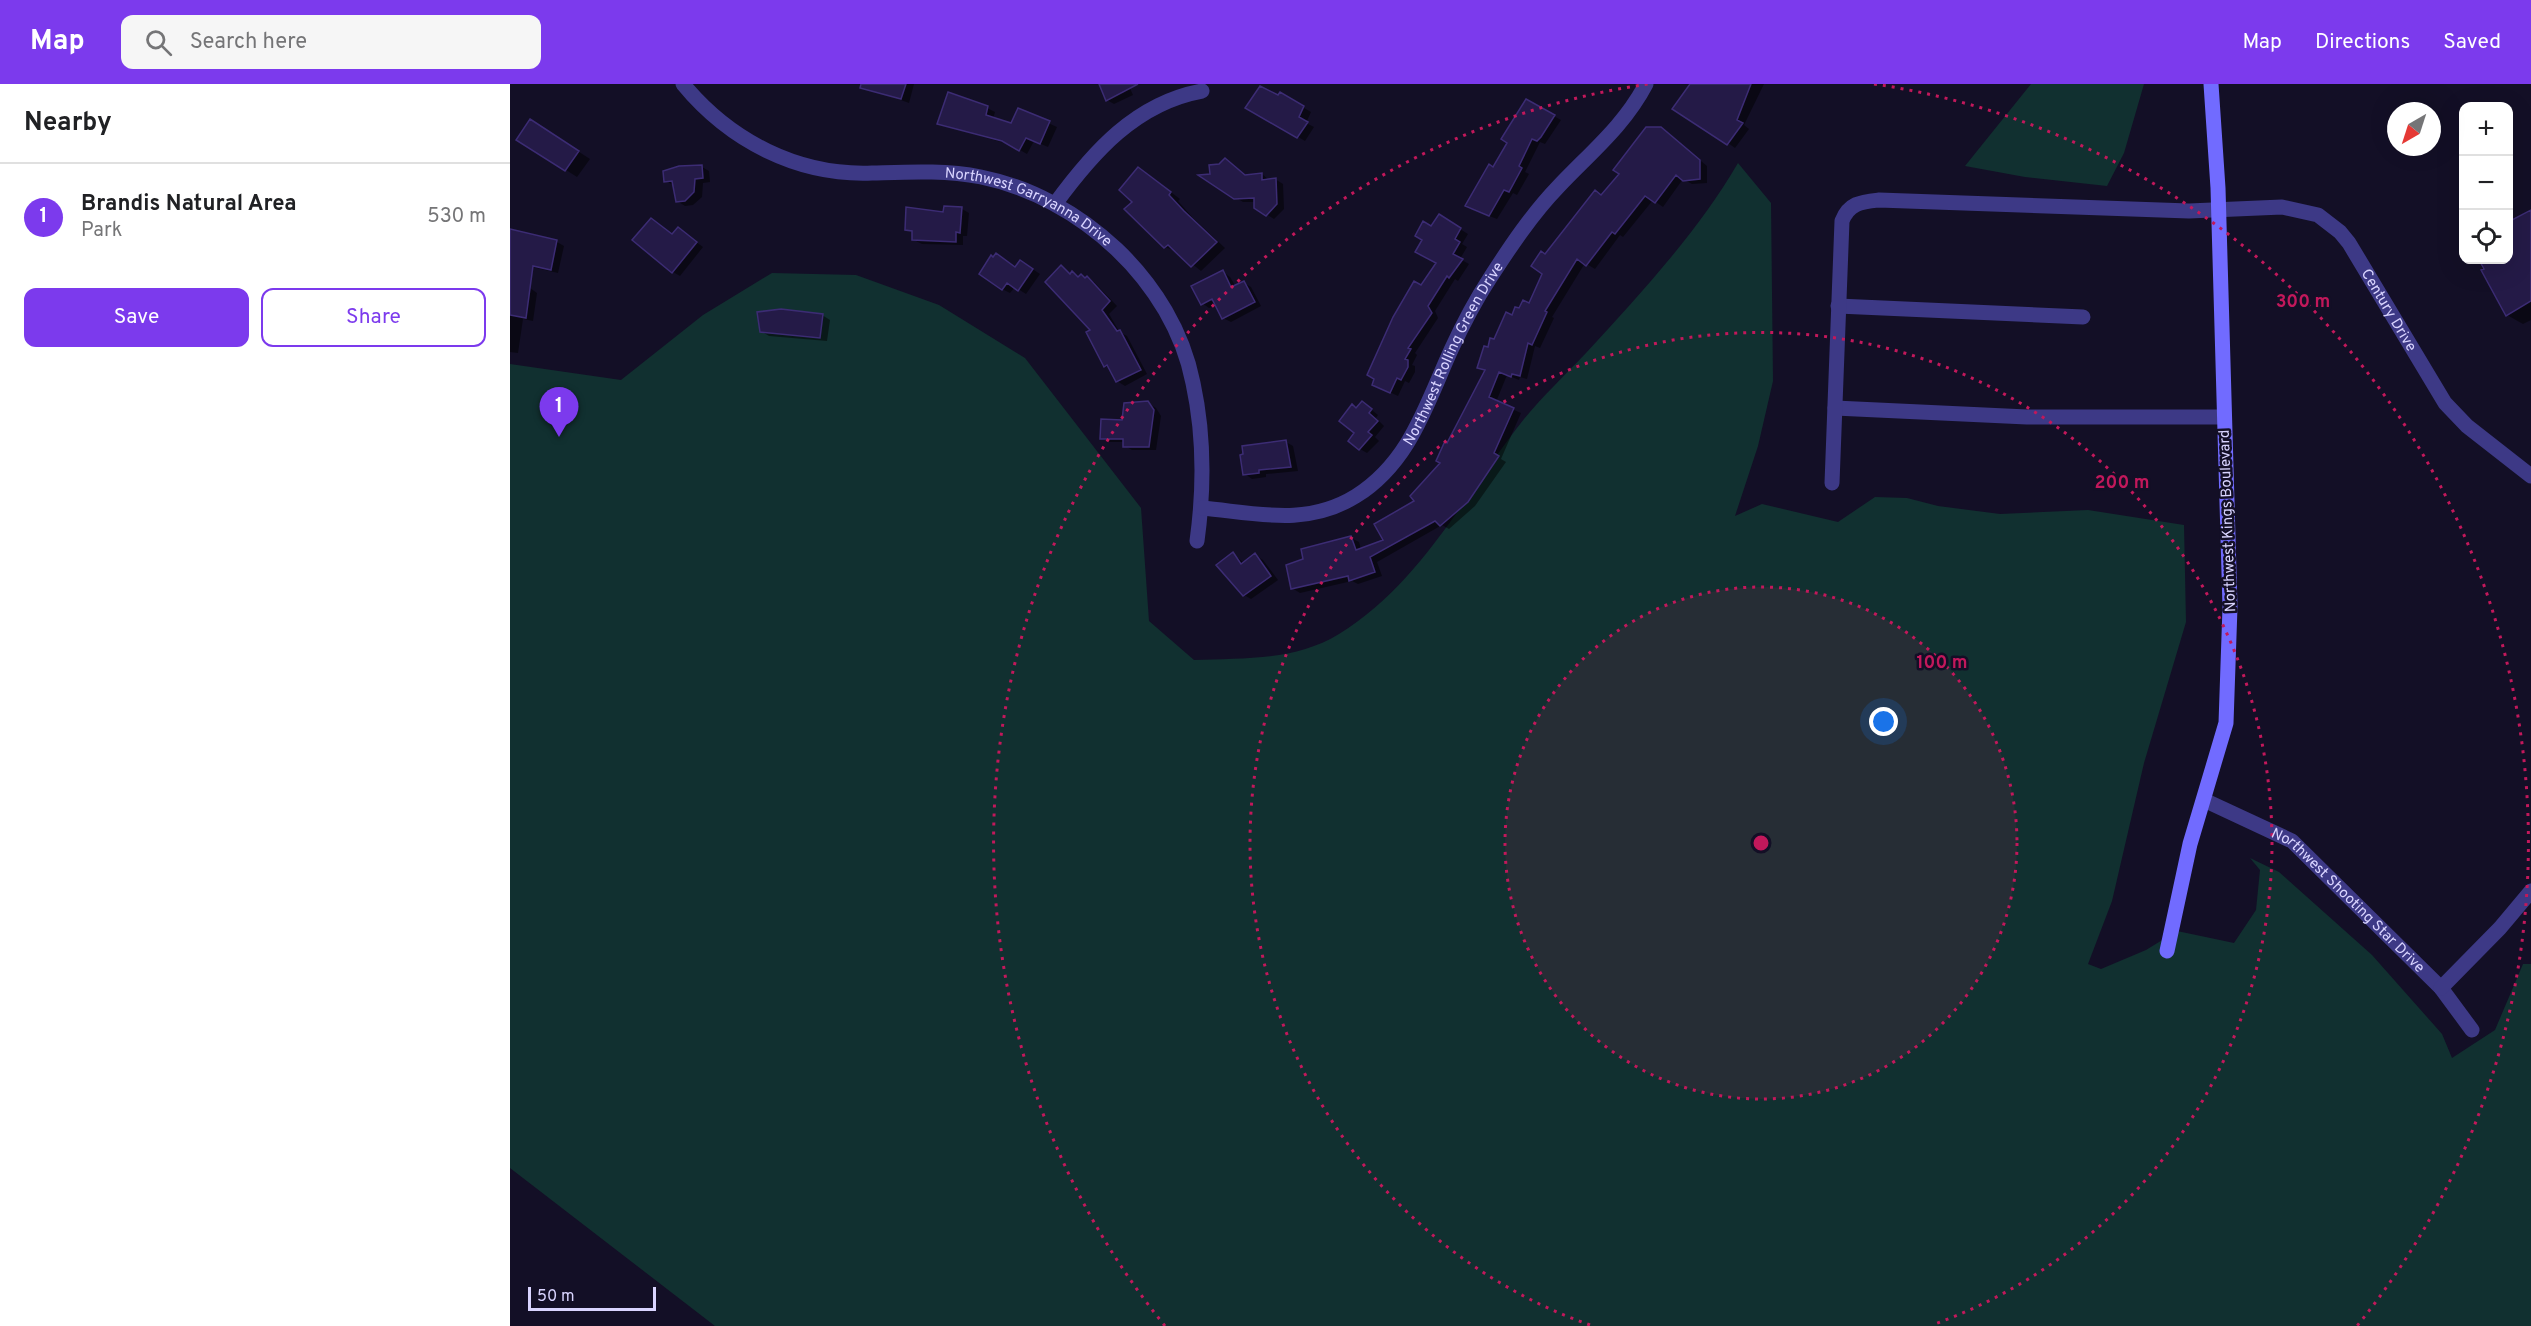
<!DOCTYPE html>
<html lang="en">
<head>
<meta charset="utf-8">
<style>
	:root { --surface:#fff; --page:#f6f6f6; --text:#202124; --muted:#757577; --line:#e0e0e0; --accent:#7c3aed }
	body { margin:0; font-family:Overpass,sans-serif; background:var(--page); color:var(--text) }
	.controls { position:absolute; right:18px; top:18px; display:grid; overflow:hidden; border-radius:12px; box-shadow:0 6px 24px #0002 }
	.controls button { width:54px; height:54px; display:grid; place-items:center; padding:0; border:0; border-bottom:2px solid var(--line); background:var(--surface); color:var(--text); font:30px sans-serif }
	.compass { position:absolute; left:1877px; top:18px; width:54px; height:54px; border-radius:50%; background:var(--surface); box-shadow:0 6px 24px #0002; rotate:219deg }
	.scale { position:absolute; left:18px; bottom:15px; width:128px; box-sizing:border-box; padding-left:6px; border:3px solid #d9d4ff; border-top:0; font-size:16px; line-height:21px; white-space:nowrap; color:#d9d4ff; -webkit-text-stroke:4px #130f26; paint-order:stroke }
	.you { position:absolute; left:1374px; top:638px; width:21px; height:21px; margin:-15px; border:4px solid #fff; border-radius:50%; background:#1a73e8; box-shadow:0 0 0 9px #1a73e833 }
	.badge { display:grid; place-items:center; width:39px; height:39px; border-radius:50%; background:var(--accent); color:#fff; font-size:20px; font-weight:700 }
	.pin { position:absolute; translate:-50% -50px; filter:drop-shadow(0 2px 3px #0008) }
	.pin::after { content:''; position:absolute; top:32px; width:21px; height:18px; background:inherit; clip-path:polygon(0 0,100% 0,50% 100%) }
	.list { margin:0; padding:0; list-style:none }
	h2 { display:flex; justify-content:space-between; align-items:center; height:78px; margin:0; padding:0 24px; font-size:26px }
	h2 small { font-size:20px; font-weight:400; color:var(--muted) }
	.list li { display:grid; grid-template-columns:39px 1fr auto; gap:18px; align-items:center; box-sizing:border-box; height:108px; padding:0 24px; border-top:2px solid var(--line) }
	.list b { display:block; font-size:22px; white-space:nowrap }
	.list p { margin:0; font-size:20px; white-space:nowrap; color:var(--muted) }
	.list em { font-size:20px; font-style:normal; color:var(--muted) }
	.actions { display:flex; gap:12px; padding:18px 24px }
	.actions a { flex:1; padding:14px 0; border:2px solid var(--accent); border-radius:12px; text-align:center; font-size:21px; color:var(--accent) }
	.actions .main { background:var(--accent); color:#fff }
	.icon { flex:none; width:33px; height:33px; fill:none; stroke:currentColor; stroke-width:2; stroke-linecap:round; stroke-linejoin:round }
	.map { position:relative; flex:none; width:2021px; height:1242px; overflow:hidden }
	header { display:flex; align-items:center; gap:36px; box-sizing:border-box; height:84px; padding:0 30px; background:var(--accent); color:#fff }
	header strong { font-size:28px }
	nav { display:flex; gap:33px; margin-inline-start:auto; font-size:21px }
	.search { width:420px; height:54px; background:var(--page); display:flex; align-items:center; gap:15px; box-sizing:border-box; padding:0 21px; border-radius:12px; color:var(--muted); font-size:22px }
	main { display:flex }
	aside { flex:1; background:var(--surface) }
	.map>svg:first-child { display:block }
	.green { fill:#113030 }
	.shadow { fill:#0007 }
	.building { fill:#241a47; stroke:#3c2c74; stroke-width:1.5 }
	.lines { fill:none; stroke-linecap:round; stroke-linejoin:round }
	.street { stroke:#3d3986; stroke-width:15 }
	.secondary { stroke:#716bff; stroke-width:15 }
	.ring { fill:none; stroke:#c2185b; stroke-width:3; stroke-dasharray:3 6 }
	.labels { text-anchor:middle; stroke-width:5; stroke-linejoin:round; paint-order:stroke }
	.street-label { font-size:15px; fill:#d9d4ff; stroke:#130f26 }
	.centre { fill:#c2185b; stroke:#130f26; stroke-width:3 }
	.ring-label { font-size:18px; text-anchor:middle; font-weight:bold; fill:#c2185b; stroke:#130f26; stroke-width:5; stroke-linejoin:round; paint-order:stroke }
</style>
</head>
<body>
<header>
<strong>Map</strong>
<div class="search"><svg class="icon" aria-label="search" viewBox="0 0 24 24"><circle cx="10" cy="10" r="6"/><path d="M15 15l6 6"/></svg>Search here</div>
<nav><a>Map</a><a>Directions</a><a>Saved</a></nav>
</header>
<main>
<aside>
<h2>Nearby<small></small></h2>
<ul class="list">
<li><span class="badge">1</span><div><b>Brandis Natural Area</b><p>Park</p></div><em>530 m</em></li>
</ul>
<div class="actions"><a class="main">Save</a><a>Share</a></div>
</aside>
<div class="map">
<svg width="2021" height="1242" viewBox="0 0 2021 1242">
	<rect width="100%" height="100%" fill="#130f26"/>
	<!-- green -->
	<path class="green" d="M1521,0H1634L1614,69L1597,102L1515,93L1455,82Z
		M1228,79L1261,119L1263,297L1248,362L1225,432L1252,420L1328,438L1365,413L1397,414L1428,422L1490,430L1578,426L1674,441L1676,538L1634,679L1602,817L1578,880L1591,885L1636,866L1667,847L1724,859L1746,826L1750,786L1740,774L1769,788L1862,871L1932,950L1942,974L1985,946L2013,880H2021V1242H205L0,1084V280L111,296L193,231L262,189L346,191L429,221L515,274L631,424L639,537L684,576C734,574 785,577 829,550C912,499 955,409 1014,335C1033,312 1055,291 1076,269C1130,210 1188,148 1228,79Z"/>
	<!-- shadow -->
	<path class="shadow" d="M371,0H404L399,19L369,8Z
		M598,0H618L623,11L604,20L597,16Z
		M1182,0H1254L1234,41L1239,45L1225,64L1218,59Z
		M770,10L801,28L796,39L804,43L795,57L737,23Z
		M1016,17L1051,36L1035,60L1030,58L1015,88L1019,90L1007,111L1003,109L987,135L964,126L999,58Z
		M477,24L485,28L483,35L501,41L509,26L547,43L538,63L524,57L517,70L501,61L429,40Z
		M32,44L80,75L67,93L8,55Z
		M1151,44L1197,82V99L1182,100L1173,95L1153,123L1143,116L1113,153L1110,151L1085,185L1075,179L1042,233L1044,234L1030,264L1025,262L1017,295L1010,293L1009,296L997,291L986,318L1011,329L991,375L996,378L965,422L939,445L932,441L867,478L872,492L848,500L842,497L790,509L782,504L841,454L849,458L851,465L875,457L907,417L932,379L938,361L976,287L969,283L979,264L1002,233L1019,221L1034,190L1036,172Z
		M715,76L737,92L752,90L759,96L765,95L773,100L774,125L764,135L746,124L745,118H733L725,113L701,91Z
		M192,83L199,87L200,98L193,99L192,113L183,121L175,122L167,117L163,101L156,97Z
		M629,84L670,115L668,117L683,134L715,164L691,187L666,167L655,163L624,118Z
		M452,125L459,129L457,152H453V161L412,160L404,156V149L397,145Z
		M2021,128V236L2013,240L1997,231L1968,176H1998Z
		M929,132L958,150L952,160L957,163L950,175L959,180L948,197L945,195L925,227L928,234L905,269L907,271L902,281L905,282V288L899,299L895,297L888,312L871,304L912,203L928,179L922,144Z
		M142,136L163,151L168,145L193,163L170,192L163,188Z
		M0,147L47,158L54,162L48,189L0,178Z
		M518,182L530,190L516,210L505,203L500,209L492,205L506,184Z
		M551,183L562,190L584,198L607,222L599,230L613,254V250L617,252L637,290L615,302L607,297L600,284L595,282L582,247Z
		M713,188L720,193L726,203L734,199L741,203L751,222L721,238L713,234L707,221L699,224L692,219Z
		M0,201L20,204L27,209L23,237L13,235L8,269L0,268Z
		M312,231L320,236L317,257L259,252L251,247Z
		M638,319L646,324L651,332L646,366H622L615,362V358H599L591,354Z
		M853,319L868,331L866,334L874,342L865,353L869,357L857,369L850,365L846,349L847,325Z
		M776,358L783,362L788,387L756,390V393L742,395L735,390Z
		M723,470L734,479L745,471L753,476L768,496L741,515L734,511Z"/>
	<!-- building -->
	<path class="building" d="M351,0H396L391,15L350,4Z
		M589,0H628L596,17Z
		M1180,0H1241L1227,36L1233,39L1217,61L1162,25Z
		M750,2L768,11L770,8L794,22L789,33L798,38L787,54L735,24Z
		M438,8L478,22L476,31L501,39L508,24L540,37L530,60L516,54L509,67L492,57L427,40Z
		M1016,15L1045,31L1031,53L1027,57L1022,55L1009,82L1012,84L999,108L994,106L979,132L955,122L979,80L983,83L997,59L991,55Z
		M20,35L69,67L55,87L6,56Z
		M1136,43H1151L1190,76V95L1173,97L1166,91L1145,119L1135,112L1105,150L1102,148L1076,182L1067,175L1035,227L1037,228L1022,261L1018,259L1010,292L1002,290L1001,293L989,288L979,313L1004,324L984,369L989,372L958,418L930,442L925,437L860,473L865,488L839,497L838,492L781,505L776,481L793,475L791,465L841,452L846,466L873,456L864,440L904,417L900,412L930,379L926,377L935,357L937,359L975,286L967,284L974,262L978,263L980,254L984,255L996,228L1002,231L1005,223L1009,224L1013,216L1019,219L1032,190L1021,182L1031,167L1035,170L1085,106L1091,111L1109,90L1103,86Z
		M715,74L735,91L752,89V96L766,94L767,120L756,132L744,124V114L724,115L688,91L700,90L699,81L709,80Z
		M192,81L193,94L185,95L184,108L175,117L166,118L162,97L154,98L153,87L169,82Z
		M628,83L661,108L659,111L674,127L707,158L681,183L658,161L654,164L614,125L622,118L609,106Z
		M434,122L452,123L450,149L446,148V158L402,156V147L395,146L396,123L433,128Z
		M2021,126V217L1996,232L1971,186L1974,185L1969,176H1998V138Z
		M929,130L951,144L945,155L950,158L943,170L953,175L939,194L937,192L918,222L922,229L898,264L901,265L895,275L898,276V283L891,296L887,294L880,309L862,301L864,295L857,291L883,233L904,197L911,201L926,179L905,168L912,156L905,152L913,137L921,142Z
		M141,134L162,150L168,143L187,158L162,189L122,156Z
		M0,145L47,156L41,186L23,182L16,234L0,231Z
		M486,169L505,183L510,176L523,185L508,207L497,199L492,206L469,190L481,171L483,173Z
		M551,181L560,190L562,187L568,193L571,190L575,194L577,192L600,217L592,226L607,247L610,246L631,286L606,298L597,281L594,283L576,248L580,246L535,198Z
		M713,186L721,203L734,197L745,218L712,235L702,215L691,221L681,202Z
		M271,225L313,230L310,254L250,248L247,228Z
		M638,317L644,326L639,363H613V355H590L591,335L612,336L614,319Z
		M852,317L862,325L859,329L868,337L858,348L862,351L849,366L838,357L844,349L829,337L842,320L846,324Z
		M776,356L781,383L749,386V389L733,391L730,371L733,370L732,362Z
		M723,468L731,480L745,469L761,492L733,512L706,481Z"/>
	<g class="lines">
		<!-- street -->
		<g class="street">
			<path id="s1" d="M173,0C220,57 288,92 362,89C399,88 434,86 471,93C570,113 663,197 683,299C694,350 694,406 687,457"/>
			<path d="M545,120C583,68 626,19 692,7"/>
			<path d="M1328,222L1573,233"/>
			<path d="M1325,324L1517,333H1714"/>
			<path id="s2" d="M1322,399L1332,137C1339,119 1351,118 1369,116L1679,127L1772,123L1808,131L1830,148L1839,159L1935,319L1957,342L2021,392"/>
			<path id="s3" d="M692,424C746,429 796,443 846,412C900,378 916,321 941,266C952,242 965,217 980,194C1000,163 1022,130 1048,103C1080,69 1114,42 1136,0"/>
			<path id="s4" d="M1694,716L1782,757L1931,904L1962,946"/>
			<path d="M1931,904L1990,844L2021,807"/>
		</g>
		<!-- secondary -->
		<path class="secondary" d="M1657,867L1680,760L1716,639L1720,523L1708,104L1701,0"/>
	</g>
	<!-- distance rings -->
	<circle cx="1251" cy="759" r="256" fill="#c2185b" fill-opacity=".12"/>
	<g class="ring">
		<circle cx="1251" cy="759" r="256"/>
		<path d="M1080 1241A511 511 0 1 1 1422 1241"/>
		<path d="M655 1242A767 767 0 0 1 1138 0M1364 0A767 767 0 0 1 1847 1242"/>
	</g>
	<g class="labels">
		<!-- street labels -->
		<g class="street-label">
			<text dy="5" stroke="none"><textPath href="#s1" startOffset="381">Northwest Garryanna Drive</textPath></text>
			<text dy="5" stroke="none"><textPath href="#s2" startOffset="868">Century Drive</textPath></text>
			<text dy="5" stroke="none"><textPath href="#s3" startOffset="333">Northwest Rolling Green Drive</textPath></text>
			<text transform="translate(1717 437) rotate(-92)" y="5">Northwest Kings Boulevard</text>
			<text dy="5" stroke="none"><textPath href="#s4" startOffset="178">Northwest Shooting Star Drive</textPath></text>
		</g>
	</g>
	<circle cx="1251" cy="759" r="9" class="centre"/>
	<g class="ring-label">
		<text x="1793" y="223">300 m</text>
		<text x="1612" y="404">200 m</text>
		<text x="1432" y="584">100 m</text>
	</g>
</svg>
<div class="controls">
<button>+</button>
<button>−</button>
<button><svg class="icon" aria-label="locate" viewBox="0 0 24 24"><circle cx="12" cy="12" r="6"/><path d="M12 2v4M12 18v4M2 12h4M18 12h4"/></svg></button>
</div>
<svg class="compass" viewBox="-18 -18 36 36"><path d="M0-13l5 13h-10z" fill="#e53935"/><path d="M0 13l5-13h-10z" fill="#757577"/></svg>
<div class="scale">50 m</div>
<div class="you"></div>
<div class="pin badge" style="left:49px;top:353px">1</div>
</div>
</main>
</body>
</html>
